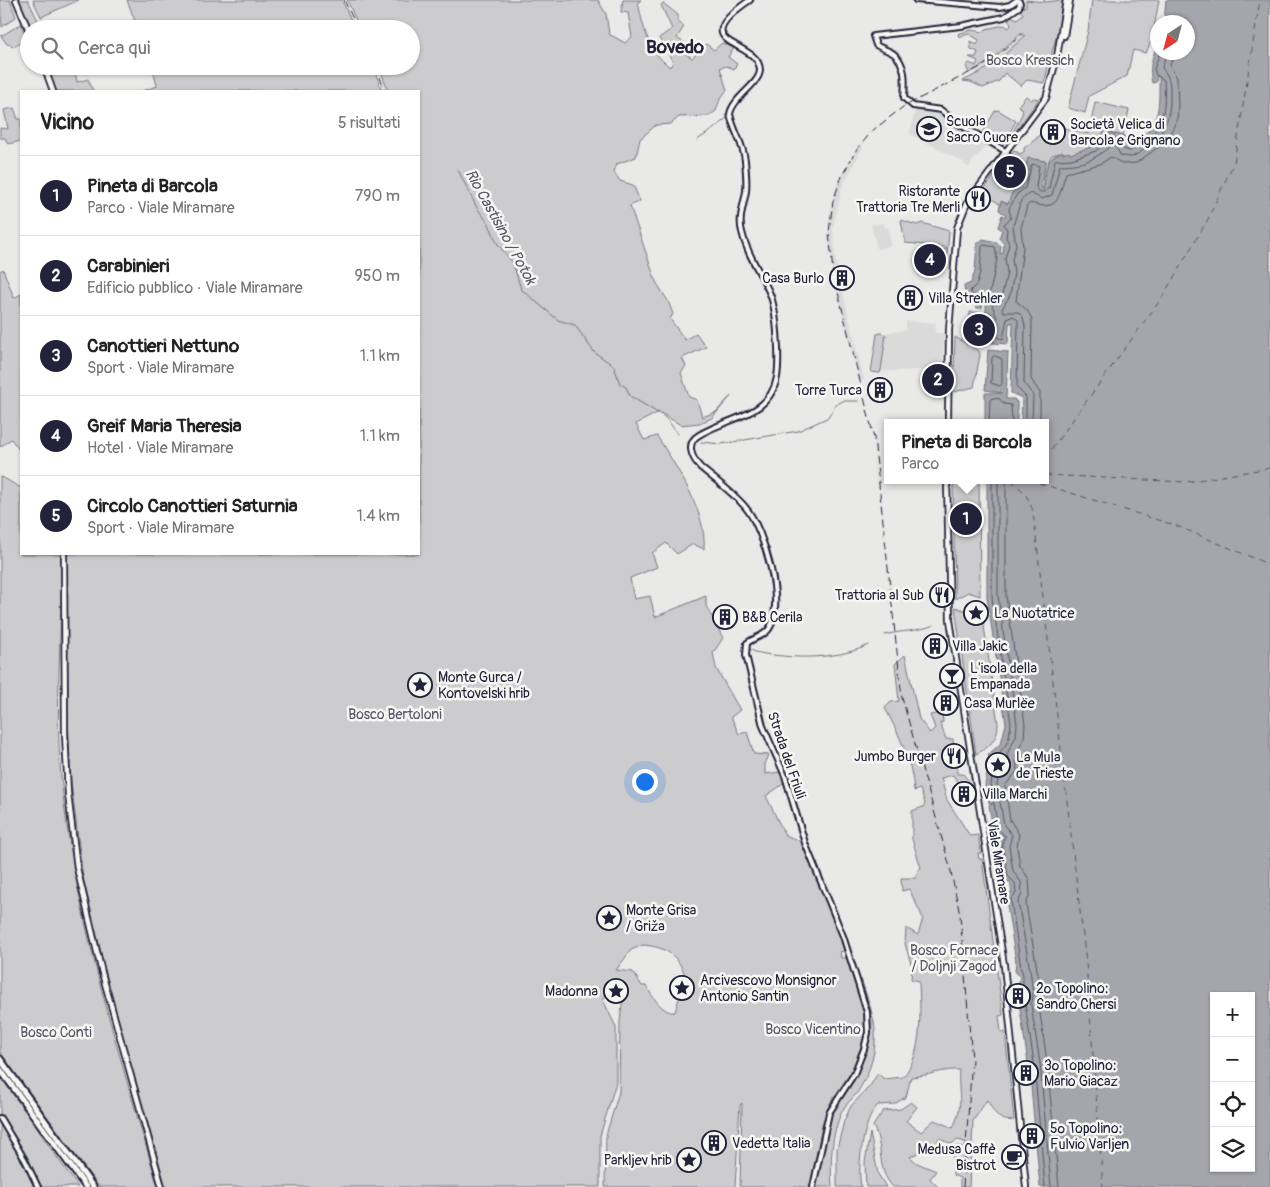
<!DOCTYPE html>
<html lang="it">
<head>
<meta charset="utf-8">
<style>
	:root { --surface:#fff; --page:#f2f2f2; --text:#222; --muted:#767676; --line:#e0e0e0; --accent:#22223b }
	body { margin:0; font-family:Pangolin,sans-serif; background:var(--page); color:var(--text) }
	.controls { position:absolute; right:15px; bottom:15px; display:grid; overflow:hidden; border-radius:0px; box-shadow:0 1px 4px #0004 }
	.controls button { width:45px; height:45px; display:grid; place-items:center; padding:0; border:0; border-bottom:1px solid var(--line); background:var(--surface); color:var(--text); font:25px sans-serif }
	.compass { position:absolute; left:1150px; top:15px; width:45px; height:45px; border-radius:50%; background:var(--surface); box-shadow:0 1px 4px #0004; rotate:216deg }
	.you { position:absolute; left:644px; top:781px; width:18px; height:18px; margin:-12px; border:4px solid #fff; border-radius:50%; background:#1a73e8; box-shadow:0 0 0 8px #1a73e833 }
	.badge { display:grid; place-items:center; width:32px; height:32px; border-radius:50%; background:var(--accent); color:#fff; font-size:16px; font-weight:700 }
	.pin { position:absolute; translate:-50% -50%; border:2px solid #fff; box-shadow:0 1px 5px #0006 }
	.popup { position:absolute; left:884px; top:419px; width:165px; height:65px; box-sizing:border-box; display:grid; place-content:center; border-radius:0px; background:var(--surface); filter:drop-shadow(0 1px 4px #0005); font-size:16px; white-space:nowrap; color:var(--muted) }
	.popup b { font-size:19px; color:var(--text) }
	.popup::after { content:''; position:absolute; left:50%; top:100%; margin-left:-10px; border:10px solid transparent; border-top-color:var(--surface) }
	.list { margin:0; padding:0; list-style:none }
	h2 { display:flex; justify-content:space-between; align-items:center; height:65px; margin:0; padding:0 20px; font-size:21px }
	h2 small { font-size:16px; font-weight:400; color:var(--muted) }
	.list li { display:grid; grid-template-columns:32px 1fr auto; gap:15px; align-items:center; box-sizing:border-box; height:80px; padding:0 20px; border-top:1px solid var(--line) }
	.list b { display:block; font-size:19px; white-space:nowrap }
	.list p { margin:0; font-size:16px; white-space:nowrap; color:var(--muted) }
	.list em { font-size:16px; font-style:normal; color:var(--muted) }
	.icon { flex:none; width:28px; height:28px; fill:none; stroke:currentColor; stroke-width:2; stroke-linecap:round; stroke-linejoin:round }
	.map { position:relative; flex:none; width:1270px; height:1187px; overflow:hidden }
	.search { position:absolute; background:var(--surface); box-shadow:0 1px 4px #0004; left:20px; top:20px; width:400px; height:55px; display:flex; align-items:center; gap:12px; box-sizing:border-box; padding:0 18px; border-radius:28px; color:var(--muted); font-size:19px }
	.panel { position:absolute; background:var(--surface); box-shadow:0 1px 4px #0004; left:20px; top:90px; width:400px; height:465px; border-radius:0px }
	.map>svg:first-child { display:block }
	.built { fill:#dadada }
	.green { fill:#ccccce; stroke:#777784; fill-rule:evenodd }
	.water { fill:#a5a5ac; stroke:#71717f; fill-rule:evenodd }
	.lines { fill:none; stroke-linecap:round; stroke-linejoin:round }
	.shore { stroke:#565668; stroke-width:1 }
	.stream { stroke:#71717f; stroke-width:1 }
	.ferry { stroke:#565668; stroke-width:1; stroke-dasharray:6 5; stroke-linecap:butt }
	.secondary-casing { stroke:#22223b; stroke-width:8 }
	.primary-casing { stroke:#22223b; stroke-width:8 }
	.highway-casing { stroke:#22223b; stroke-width:9 }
	.secondary { stroke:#f6f6f2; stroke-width:4 }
	.primary { stroke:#f6f6f2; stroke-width:4.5 }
	.highway { stroke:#f6f6f2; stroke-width:5 }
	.rail { stroke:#22223b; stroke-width:1; stroke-dasharray:8 4; stroke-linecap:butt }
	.labels { text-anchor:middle; stroke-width:5; stroke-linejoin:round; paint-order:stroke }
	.park-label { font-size:14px; fill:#555567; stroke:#f6f6f2 }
	.poi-label { font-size:14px; fill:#22223b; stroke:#f6f6f2; text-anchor:start }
	.street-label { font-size:14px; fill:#22223b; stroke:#f6f6f2 }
	.water-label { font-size:15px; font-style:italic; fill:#565668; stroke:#f6f6f2 }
	.district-label { font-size:19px; font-weight:bold; fill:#22223b; stroke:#f6f6f2 }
</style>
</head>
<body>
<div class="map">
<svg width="1270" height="1187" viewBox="0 0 1270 1187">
	<rect width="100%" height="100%" fill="#e9e9e7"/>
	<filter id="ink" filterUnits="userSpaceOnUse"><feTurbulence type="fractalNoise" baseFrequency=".02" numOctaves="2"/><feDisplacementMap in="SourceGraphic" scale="10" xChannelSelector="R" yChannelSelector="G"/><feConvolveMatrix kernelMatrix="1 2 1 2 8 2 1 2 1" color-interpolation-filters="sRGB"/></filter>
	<g filter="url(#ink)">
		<!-- built -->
		<path class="built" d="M1021,33L1025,36L1016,46L1004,57L975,76L974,70L1001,53Z
			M915,110L937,111L965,132L967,131L988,143L979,155L974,159L969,167L964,165L965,163L910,134Z
			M860,144L863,147L842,187L833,228L836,264L864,380L860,381L835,285L828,238L831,205L839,179Z
			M884,223L885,228L888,227L891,246L877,249L871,225Z
			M936,317L935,333H944L942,369L871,372L877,334L906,330V321L935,323Z"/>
		<!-- green -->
		<path class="green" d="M0,0H10L16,17L2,27Z
			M19,0H28L42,29H31Z
			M33,0H79L41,17Z
			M127,0H342L355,29H138Z
			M347,0H598L606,14L609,34L625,43L632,37L628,13L621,12L623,0H641L638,2C643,27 648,51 670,67L673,62L659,38L672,29L661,5L663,3L678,15V22L684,26L677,38L686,44L683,52L692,58L706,44L714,50L722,43L734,48L728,57L737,64L734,69L727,66L720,68L727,90L720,99L716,111L709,116L679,117L671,124L656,125L640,139L636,157L617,164L614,172L620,181L633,185L640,201L630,206L656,282L668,301L673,314L670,319L685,340L696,333L706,347L682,358L686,366L681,373L689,397L697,400L702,417L716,412L731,396L712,418L700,423L681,425L659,412L636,424L644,440L657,436C677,468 707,512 704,549L693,544L677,554L666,543L652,553L657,567L630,578L634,599L650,596L655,617L706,596V606L723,638L713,653L716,668L740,710L731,717L739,734L747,732L754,754L769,755L765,764V774L780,772L783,784L766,796L785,835L802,842L846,950L840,952L841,958H848L863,1003L865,1030L862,1044L850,1075L832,1099L823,1121L810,1187H740L742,1103L740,1105L735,1187H605L606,1135L619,1092L620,1021L623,998L610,987L603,1000L616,1027V1082L600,1136V1187H166L110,990L83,877L71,782L68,718L67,554H419V91H388L379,66H411V29H360ZM643,945C671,947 682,960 688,986L680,995L675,1012C663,1014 652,996 646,986H642L633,972L616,970L631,950Z
			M1026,0L1045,2L1062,0L1059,26L1044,83L1027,80L1021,86L1005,73L999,81L983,88L971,82L963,81L992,66L1025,36L1021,33L989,62L969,73L966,66L969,63L976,66L978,61L969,57H976L978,52L971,49L970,41L977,45L979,40L969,34L959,37L958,34L971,30L984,32L986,29L1004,25L1009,28L1011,25L1008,18L1011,16L1017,19L1023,14L1020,9L1026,6Z
			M1092,0H1159L1152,39L1146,53L1133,50L1127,76L1089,96L1085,113L1068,108L1088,31Z
			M21,24L27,39L14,46L7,44L1,36Z
			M47,66H70L75,72L77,82L88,79L93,91H56Z
			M152,66H373L382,91H143L157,86Z
			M1026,96L1031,100L1034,98L1039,99L1008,142L1022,114L1023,109L1018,106Z
			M1095,102L1129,110L1123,136L1115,134L1114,136L1111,132L1112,138L1104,133L1094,146L1070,155L1062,152L1052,155L1049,160L1043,190L1041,186L1046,161L1018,189L1016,188L1008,205L1002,202L1001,205L982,192L1014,150L1020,154L1024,152V148L1037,138L1047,124L1089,134Z
			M14,108L18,119H21V141L8,144L5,138H0V128L8,129L4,110Z
			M998,110L1016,121L1003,145L982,133L995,111Z
			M901,220L917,225L922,223L949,231L947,257L942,254L943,249H947L946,247L905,243Z
			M3,269L14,298L21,294V452L11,439L0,447V271Z
			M970,312L991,313L992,318L988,337L994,338L993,343L968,340Z
			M882,333L886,335L881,370L880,373L871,372L877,334Z
			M955,337L979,351L980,355L974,387L954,392V378H956L954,374Z
			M2,477L21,488V554H62C62,631 54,710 62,787C77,924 120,1056 158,1187H99L0,1052V478Z
			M953,480H979L980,596L968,592L955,599Z
			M981,605L998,724C998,739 989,748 976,754L955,607L970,612Z
			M905,655L919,719L930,733L935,728L930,715L942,713L943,722L940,723L946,739H953L954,751L950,752L953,760L957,759V774H963L969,781L971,789L960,786L953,775L941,778L947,800L970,836L978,835L981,853H978L979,859H982L1003,1015L999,1016L1001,1032H1005L1014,1120C998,1123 994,1111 987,1100L973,1121L972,1144L958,1140L951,1144L939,1138L934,1149L927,1148L910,1157L917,1163L936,1171L930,1179L938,1187H893C875,1167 885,1148 873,1126L883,1111L901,1109L911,1102L917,1107L906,1121L921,1132L934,1120L953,1128C965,1102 957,1095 959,1070C943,1069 928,1076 911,1077L906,1097L894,1104L878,1105C863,1120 857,1166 861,1187H837V1149L844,1121L851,1106L870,1086L878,1073L884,1079L903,1077C924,1053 920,1010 919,981L911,979L912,967L905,944L906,928L918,935L923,918L909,889L902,891L901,878H916L918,870L921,868L912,839V811L923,807L925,803L920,789L914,791C912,760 899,735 885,708L891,702L899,701L895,664Z
			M861,979C868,1000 877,1021 875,1043C874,1060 866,1080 857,1093C852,1099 846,1104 842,1111C831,1135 830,1162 832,1187H816L830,1114L861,1064L871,1030L870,1010Z
			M0,1076L78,1187H41L18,1141L0,1114Z
			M0,1123L24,1163L35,1187H0Z
			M870,1133L878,1174L886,1187H866L865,1162Z
			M957,1146L969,1147L971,1150L969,1187H960V1178L953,1175V1149Z"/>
		<!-- water -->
		<path class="water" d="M1166,0H1270V1187H1040L1029,1064L1032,1063H1028L1019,1002L1022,997L1018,983L1020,977L1015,971L1016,962L1005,893H1012L1010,881L1004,884L996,843L1006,836L994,835L989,805L993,804L989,803L985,785L987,774L1002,763L994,766L988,755L1001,743L1006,724L987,597V480H1045V423H1021L1022,398L1011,393L1013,322L1009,324L1008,344L993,343L994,338L988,337V325L991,324V313H986V304L989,299H984L982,308H977L965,294L964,286L971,283L975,271L977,244L983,239L997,242L1001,246L1000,254L1003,253L1004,244L999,238L1002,230L998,227L1002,215L1005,217L1006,215L999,210L1001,201L1008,204L1012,193L1021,185L1028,158L1046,161L1041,186L1043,190C1047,173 1043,158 1063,152V154L1069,152L1070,154L1094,146L1105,130L1108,131V136L1112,138L1109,133L1111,132L1114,135L1115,134L1124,136L1123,141L1125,136L1128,137L1127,145L1129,146C1161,125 1159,112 1159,77L1157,76L1156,82L1152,83C1149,68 1151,59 1157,46L1158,52H1188V22H1164ZM1214,996H1251V1168H1214Z
			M988,350L1008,352L1006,399H1014L1017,402V423H985V393H1002L985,390Z"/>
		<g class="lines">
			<!-- shore -->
			<path class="shore" d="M984,245L995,247L997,259L990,292L977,300L970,291L977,284L980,272L982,247Z
				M995,356L1002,359V384L1000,386L991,383L992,358Z
				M989,423L990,400L992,398L1000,399L1004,404L1011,405L1012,423
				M1026,423V397L1017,388L1018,320L1013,316L1007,319L1003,339L999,338L993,331L997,318L992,305L1001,300L1007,272L1005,259L1009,244L1006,237L1007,230L1004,224L1011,218L1009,209L1017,194L1025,188L1032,164L1039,166L1036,187L1040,192H1044L1049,188L1055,160L1072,159L1096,151L1109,137L1121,141L1123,149L1130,151C1163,134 1166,114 1164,80L1156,75L1154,69L1160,52
				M1032,423L1033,395L1024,383L1025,326L1023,317L1018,312H1004L1002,309L1010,295L1014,273L1012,259L1016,245L1013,226L1021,200L1030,193L1042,199L1052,195L1060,165C1085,164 1093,161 1111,145L1115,146L1121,156L1132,157C1157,144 1171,125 1170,97C1170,85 1171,78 1162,68L1167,52
				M1040,423V393L1031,379L1032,319L1027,310L1016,301L1023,247L1021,228L1027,206L1030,203C1062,213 1058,194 1066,173L1100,164L1111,157L1123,164L1136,163L1160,146L1171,132L1177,119L1178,106L1177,78L1170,65L1175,52
				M992,480V597L1011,724L1008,742L997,756L1004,762V767L992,777L991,785L998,829L1005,836L1002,844L1008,876L1015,883L1016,893L1011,899L1021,969C1025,977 1022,980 1023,987C1025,994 1028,996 1025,1004L1034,1063L1045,1187
				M998,480V596L1017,724L1016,736L1007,754L1010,769L998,780L997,785L1004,825L1012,835L1009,846L1013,871L1021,882L1022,894L1018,902L1031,976C1031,986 1035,995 1031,1005L1040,1063L1051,1187
				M1006,480V596L1025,724L1024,738L1016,755L1017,771L1005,786L1010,820L1019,834L1017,847L1020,866L1029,879L1030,894L1026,904L1038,975L1041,996L1039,1006L1047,1062L1059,1187"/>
			<!-- stream -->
			<path class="stream" d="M712,130L728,117
				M697,140L711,131
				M457,168L477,208L489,224L497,243L513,263L521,289L558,320L575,325L594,352L614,366L620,384L626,387L630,396L666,418L678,434
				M701,442L721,444L798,431L827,418L837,404L843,401H858
				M885,635C902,630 918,632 934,625
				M748,648L755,652L770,655
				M773,655C804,659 841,658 869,645"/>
			<!-- ferry -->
			<path class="ferry" d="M1045,458L1161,299L1207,221L1234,162L1260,0
				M1045,475L1186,482L1270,468
				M1010,480C1023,489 1029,497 1033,512L1086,962L1103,1187
				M1029,480L1177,526L1270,565"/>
			<defs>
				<path id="secondary" d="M750,0C681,47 759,39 760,70C760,84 733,97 730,114C733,130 744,145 745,161C746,171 747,182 746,191C744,205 738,218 742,232C747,255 761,273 770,294C777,311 780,358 777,377C770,417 728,417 699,435C685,443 692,458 700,467C715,480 734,493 746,508C764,530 786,604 769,629C763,637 755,637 747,643L746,655L763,726L785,776L805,843L843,936L867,1012L868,1033L864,1049L854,1074L829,1113L813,1187
					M916,0L1000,7L1010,5L1017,0
					M1007,152L957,123L941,110L913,106L904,98C905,83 907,65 894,54C889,50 882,49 876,45L873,36L961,26L1004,17L1019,7L1020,3L1018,0
					M0,1118L25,1160L38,1187"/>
				<path id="primary" d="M16,0L29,31
					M1064,36L1070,0
					M44,66L53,91
					M948,423L949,330L957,228L967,203L1046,98L1057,57L1066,0
					M947,480L950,620L1004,965L1026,1187
					M64,554L65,734L68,794L77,868L102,973L162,1187"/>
				<path id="highway" d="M0,1059L93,1187
					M0,1069L86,1187"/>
			</defs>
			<!-- secondary casing -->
			<use href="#secondary" class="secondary-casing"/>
			<!-- primary casing -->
			<use href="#primary" class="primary-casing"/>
			<!-- highway casing -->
			<use href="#highway" class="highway-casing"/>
			<!-- secondary -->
			<use href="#secondary" class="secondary"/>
			<!-- primary -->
			<use href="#primary" class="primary"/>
			<!-- highway -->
			<use href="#highway" class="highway"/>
			<!-- rail -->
			<path class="rail" d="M344,0L358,29
				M1044,1L1045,0
				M376,66L385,91
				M963,1187L972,1059L960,915L950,867L902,698L874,438L833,272L829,232L833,201L842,176L855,152L872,131L903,107L992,61L1022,34"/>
		</g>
	</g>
	<!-- icons -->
	<defs>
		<symbol id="school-ring" viewBox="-11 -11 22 22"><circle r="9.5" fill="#f6f6f2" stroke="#22223b" stroke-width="1.5"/><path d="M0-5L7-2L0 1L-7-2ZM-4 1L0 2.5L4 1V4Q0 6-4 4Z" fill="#22223b"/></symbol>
		<symbol id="building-ring" viewBox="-11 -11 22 22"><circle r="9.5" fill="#f6f6f2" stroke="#22223b" stroke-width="1.5"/><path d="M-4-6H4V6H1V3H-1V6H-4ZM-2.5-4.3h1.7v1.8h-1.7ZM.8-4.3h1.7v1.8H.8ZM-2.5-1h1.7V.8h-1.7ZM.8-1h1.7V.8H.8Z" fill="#22223b"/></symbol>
		<symbol id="restaurant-ring" viewBox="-11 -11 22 22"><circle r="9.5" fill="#f6f6f2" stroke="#22223b" stroke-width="1.5"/><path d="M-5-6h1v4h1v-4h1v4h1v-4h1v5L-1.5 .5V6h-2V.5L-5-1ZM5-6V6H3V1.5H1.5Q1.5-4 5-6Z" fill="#22223b"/></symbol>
		<symbol id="sight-ring" viewBox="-11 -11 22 22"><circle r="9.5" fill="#f6f6f2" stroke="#22223b" stroke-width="1.5"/><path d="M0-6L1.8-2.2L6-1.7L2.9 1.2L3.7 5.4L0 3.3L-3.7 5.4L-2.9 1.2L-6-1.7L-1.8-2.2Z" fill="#22223b"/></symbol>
		<symbol id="bar-ring" viewBox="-11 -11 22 22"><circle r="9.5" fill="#f6f6f2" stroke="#22223b" stroke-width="1.5"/><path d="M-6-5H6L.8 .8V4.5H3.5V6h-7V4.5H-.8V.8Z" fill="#22223b"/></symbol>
		<symbol id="cafe-ring" viewBox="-11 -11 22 22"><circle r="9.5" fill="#f6f6f2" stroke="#22223b" stroke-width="1.5"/><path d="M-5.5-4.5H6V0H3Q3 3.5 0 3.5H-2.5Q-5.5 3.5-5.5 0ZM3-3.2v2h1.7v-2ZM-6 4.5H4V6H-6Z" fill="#22223b"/></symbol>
	</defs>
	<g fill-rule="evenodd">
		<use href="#school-ring" x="915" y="115" width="28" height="28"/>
		<use href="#building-ring" x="1039" y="118" width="28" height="28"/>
		<use href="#restaurant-ring" x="964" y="185" width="28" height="28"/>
		<use href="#building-ring" x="828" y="264" width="28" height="28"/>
		<use href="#building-ring" x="896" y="284" width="28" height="28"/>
		<use href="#building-ring" x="866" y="376" width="28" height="28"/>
		<use href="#restaurant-ring" x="928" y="581" width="28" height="28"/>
		<use href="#sight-ring" x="962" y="599" width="28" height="28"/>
		<use href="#building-ring" x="711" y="603" width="28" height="28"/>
		<use href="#building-ring" x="921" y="632" width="28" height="28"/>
		<use href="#bar-ring" x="938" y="662" width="28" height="28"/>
		<use href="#sight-ring" x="406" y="671" width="28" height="28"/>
		<use href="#building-ring" x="932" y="689" width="28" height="28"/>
		<use href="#restaurant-ring" x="940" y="742" width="28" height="28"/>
		<use href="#sight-ring" x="984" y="751" width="28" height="28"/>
		<use href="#building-ring" x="950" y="780" width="28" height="28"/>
		<use href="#sight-ring" x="595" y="904" width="28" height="28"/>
		<use href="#sight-ring" x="668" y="974" width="28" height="28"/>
		<use href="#sight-ring" x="602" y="977" width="28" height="28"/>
		<use href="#building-ring" x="1004" y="982" width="28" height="28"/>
		<use href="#building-ring" x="1012" y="1059" width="28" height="28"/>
		<use href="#building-ring" x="1018" y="1122" width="28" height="28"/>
		<use href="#building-ring" x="700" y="1129" width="28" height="28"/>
		<use href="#cafe-ring" x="1000" y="1143" width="28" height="28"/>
		<use href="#sight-ring" x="675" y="1146" width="28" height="28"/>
	</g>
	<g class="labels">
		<!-- park labels -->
		<g class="park-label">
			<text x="1030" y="65">Bosco Kressich</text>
			<text x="395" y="719">Bosco Bertoloni</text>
			<text x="954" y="955">Bosco Fornace<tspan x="954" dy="16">/ Doljnji Zagod</tspan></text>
			<text x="813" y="1034">Bosco Vicentino</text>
			<text x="56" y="1037">Bosco Conti</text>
		</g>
		<!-- poi labels -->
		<g class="poi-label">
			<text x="946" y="126">Scuola<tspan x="946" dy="16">Sacro Cuore</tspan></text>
			<text x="1070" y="129">Società Velica di<tspan x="1070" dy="16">Barcola e Grignano</tspan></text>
			<text x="960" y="196" text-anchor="end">Ristorante<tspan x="960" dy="16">Trattoria Tre Merli</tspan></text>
			<text x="824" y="283" text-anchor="end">Casa Burlo</text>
			<text x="928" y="303">Villa Strehler</text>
			<text x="862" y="395" text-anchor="end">Torre Turca</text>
			<text x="924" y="600" text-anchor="end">Trattoria al Sub</text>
			<text x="994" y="618">La Nuotatrice</text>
			<text x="742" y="622">B&amp;B Cerila</text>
			<text x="952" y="651">Villa Jakic</text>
			<text x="970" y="673">L'isola della<tspan x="970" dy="16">Empanada</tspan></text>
			<text x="438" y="682">Monte Gurca /<tspan x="438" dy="16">Kontovelski hrib</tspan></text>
			<text x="964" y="708">Casa Murlëe</text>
			<text x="936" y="761" text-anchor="end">Jumbo Burger</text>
			<text x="1016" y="762">La Mula<tspan x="1016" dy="16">de Trieste</tspan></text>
			<text x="982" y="799">Villa Marchi</text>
			<text x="626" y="915">Monte Grisa<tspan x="626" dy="16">/ Griža</tspan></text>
			<text x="700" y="985">Arcivescovo Monsignor<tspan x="700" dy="16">Antonio Santin</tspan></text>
			<text x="1036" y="993">2º Topolino:<tspan x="1036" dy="16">Sandro Chersi</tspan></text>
			<text x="598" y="996" text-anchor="end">Madonna</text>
			<text x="1044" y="1070">3º Topolino:<tspan x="1044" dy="16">Mario Giacaz</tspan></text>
			<text x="1050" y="1133">5º Topolino:<tspan x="1050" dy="16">Fulvio Varljen</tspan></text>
			<text x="732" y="1148">Vedetta Italia</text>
			<text x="996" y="1154" text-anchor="end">Medusa Caffè<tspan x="996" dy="16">Bistrot</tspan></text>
			<text x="672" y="1165" text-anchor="end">Parkljev hrib</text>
		</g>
		<!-- street labels -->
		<g class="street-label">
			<text transform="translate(787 755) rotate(71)" y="5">Strada del Friuli</text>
			<text transform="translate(999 862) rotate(81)" y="5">Viale Miramare</text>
		</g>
		<!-- water labels -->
		<g class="water-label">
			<text transform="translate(501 227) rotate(61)" y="5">Rio Castisino / Potok</text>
		</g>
		<!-- district labels -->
		<g class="district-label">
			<text x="675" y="53">Bovedo</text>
		</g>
	</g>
</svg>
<div class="controls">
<button>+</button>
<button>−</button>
<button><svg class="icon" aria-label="locate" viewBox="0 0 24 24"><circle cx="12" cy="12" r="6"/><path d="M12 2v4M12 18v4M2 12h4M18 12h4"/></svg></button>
<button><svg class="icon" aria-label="layers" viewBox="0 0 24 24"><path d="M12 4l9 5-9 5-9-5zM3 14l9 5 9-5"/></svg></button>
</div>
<svg class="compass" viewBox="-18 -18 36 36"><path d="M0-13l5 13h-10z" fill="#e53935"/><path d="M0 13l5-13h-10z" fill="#767676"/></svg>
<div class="you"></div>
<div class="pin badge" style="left:966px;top:519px">1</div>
<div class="popup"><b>Pineta di Barcola</b>Parco</div>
<div class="pin badge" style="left:938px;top:380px">2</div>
<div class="pin badge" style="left:979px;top:330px">3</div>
<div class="pin badge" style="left:930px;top:260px">4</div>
<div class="pin badge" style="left:1010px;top:172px">5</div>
<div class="search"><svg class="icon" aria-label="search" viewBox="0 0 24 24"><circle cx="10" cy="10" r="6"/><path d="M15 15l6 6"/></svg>Cerca qui</div>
<section class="panel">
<h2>Vicino<small>5 risultati</small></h2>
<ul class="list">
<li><span class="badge">1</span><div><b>Pineta di Barcola</b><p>Parco · Viale Miramare</p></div><em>790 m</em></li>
<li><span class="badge">2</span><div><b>Carabinieri</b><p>Edificio pubblico · Viale Miramare</p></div><em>950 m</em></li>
<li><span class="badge">3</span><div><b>Canottieri Nettuno</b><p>Sport · Viale Miramare</p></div><em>1.1 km</em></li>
<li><span class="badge">4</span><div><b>Greif Maria Theresia</b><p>Hotel · Viale Miramare</p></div><em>1.1 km</em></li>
<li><span class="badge">5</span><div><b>Circolo Canottieri Saturnia</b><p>Sport · Viale Miramare</p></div><em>1.4 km</em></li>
</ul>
</section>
</div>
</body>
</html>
